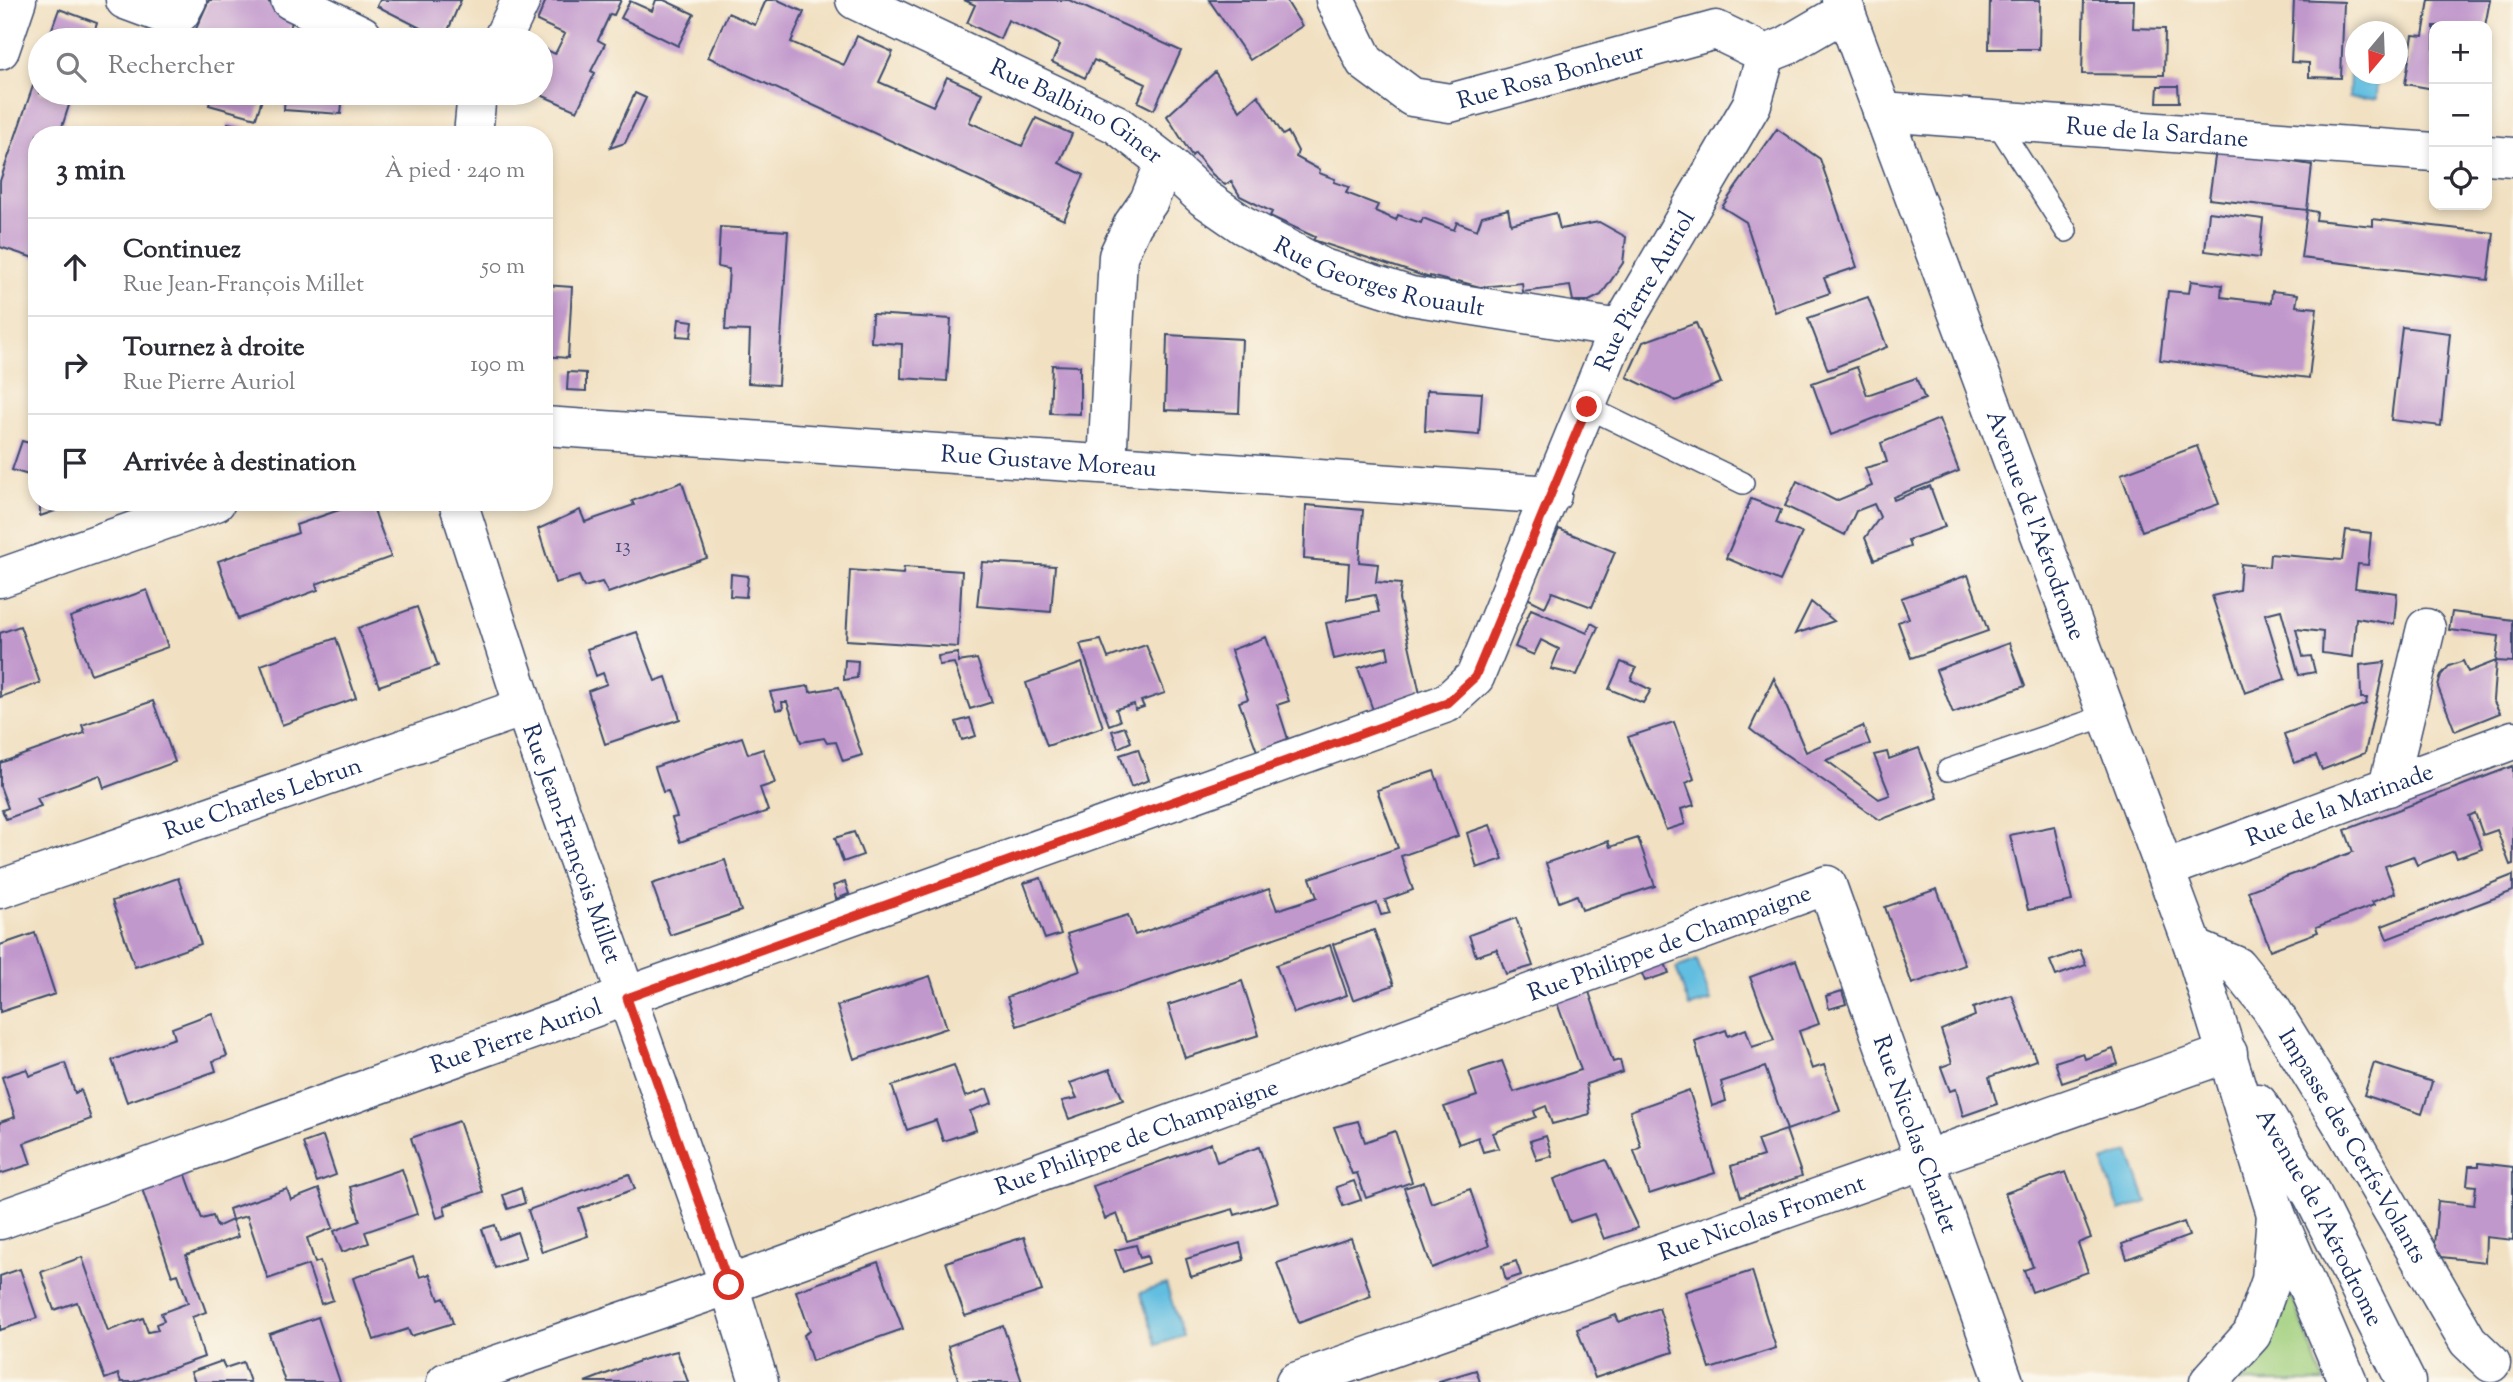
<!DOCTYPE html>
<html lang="fr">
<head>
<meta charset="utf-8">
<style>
	:root { --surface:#fff; --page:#f2f2f3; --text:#2b2b33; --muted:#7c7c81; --line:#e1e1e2 }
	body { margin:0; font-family:"Sorts Mill Goudy",serif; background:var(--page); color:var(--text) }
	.controls { position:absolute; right:21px; top:21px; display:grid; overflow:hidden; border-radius:14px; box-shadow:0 4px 10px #0003 }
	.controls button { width:63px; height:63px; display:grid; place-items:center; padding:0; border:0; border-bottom:2px solid var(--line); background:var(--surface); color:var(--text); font:35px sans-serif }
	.compass { position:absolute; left:2345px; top:21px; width:63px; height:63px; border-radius:50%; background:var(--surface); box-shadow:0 4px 10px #0003; rotate:199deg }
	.stop { position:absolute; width:21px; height:21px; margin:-16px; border:5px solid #d93025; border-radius:50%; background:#fff }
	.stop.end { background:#d93025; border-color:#fff; box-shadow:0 2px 7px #0008 }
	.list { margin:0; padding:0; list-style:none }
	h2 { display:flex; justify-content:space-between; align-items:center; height:91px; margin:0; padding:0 28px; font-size:30px }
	h2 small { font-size:23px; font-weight:400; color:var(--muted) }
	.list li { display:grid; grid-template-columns:46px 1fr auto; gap:21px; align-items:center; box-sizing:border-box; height:98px; padding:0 28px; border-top:2px solid var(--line) }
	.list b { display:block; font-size:26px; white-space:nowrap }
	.list p { margin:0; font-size:23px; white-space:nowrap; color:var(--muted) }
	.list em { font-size:23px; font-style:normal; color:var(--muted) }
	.icon { flex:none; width:38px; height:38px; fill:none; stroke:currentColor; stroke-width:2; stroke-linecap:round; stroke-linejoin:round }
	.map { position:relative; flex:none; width:2513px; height:1382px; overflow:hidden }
	.search { position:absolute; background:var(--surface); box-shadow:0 4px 10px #0003; left:28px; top:28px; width:525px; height:77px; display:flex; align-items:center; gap:18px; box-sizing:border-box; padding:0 24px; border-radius:38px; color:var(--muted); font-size:26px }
	.panel { position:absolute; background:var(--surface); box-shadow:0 4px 10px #0003; left:28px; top:126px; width:525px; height:385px; border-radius:28px }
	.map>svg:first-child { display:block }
	.green { fill:#a0cf7d; stroke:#5e7f6e; stroke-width:2 }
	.water { fill:#62bee0; stroke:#3e769f; stroke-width:2 }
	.building { fill:#c198cc }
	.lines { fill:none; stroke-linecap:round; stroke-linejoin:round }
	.service-casing { stroke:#3b4a6d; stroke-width:24 }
	.minor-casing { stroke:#3b4a6d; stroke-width:41 }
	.secondary-casing { stroke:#3b4a6d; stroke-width:41 }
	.service { stroke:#fff; stroke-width:21 }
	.minor { stroke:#fff; stroke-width:38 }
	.secondary { stroke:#fff; stroke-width:38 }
	.route { stroke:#d93025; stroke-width:9 }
	.labels { text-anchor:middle; stroke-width:7; stroke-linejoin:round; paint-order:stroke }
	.number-label { font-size:21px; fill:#44497a }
	.street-label { font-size:24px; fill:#1b2f5e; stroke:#fbf7ec }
</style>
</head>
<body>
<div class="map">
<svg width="2513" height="1382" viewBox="0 0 2513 1382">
	<rect width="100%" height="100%" fill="#fbf7ec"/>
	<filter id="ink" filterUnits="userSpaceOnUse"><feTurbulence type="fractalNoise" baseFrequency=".0143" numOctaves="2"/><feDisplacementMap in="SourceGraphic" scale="14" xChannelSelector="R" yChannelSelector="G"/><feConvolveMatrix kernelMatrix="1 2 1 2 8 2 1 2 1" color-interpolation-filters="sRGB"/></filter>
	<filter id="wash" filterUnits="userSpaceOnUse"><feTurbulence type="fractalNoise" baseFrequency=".00686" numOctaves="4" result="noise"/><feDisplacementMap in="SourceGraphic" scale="28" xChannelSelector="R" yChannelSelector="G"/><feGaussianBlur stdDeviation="1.57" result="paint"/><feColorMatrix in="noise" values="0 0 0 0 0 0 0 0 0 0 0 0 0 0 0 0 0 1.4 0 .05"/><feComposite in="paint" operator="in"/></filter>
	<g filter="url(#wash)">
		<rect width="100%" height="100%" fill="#f1e0c1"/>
		<!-- green -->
		<path class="green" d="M2287,1283L2324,1382H2230Z"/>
		<!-- water -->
		<path class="water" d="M2351,46H2355L2356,74H2378L2377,99L2349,98Z
			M1697,960L1711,1001L1689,1007L1676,968Z
			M2129,1152L2147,1202L2120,1211L2102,1161Z
			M1166,1284L1183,1336L1157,1345L1140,1293Z"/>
		<g id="blocks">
			<!-- building -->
			<path class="building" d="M209,0H264L294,14L287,40H191Z
				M380,0H461L444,40L377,6Z
				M546,0H621L614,15L610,14L598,40L605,44L591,71L595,73L577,111L541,95V47L555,54L565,34L537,21Z
				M656,0H664L694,14L678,46L621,18L630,1L652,11Z
				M766,0H778L804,12L791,42L844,65L857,36L893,52L879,82L933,106L947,77L982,93L969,122L1022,146L1036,118L1072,134L1059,163L1084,175L1064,220L708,57L728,13L755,25Z
				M964,0H1069L1181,51L1154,110L1138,102L1146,84L1094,60L1085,78L1052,62L1060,45L1035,32L1008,20L1000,39L967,23L975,5Z
				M1209,0H1286L1302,26L1250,60Z
				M1990,0H2040L2039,49H1989Z
				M2084,0H2134L2133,28L2165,29L2164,75L2082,74Z
				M2294,0L2344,2L2341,78L2309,77V63L2291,62Z
				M2429,0H2490L2485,26H2434V89L2405,84L2413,35L2423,36Z
				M59,9L97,23L92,40H48Z
				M40,66V93H73L62,127L76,132L75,135H37V199L32,213L37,214V259L0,247V181Z
				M1215,72L1240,111L1258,95L1283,135L1288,132L1298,151L1296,157L1320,170L1319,173L1335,179L1334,182L1349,187L1346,193L1378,205L1375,211L1396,220L1398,215L1421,223L1423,218L1454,230L1457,222L1477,230L1482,216L1508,209L1511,224L1556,213L1560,229L1599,222L1626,237L1623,263L1601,295L1589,301H1573L1570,286L1523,292L1522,283L1480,287L1458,281L1457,283L1430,276V278L1313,240L1315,237L1270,216L1272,212L1240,196L1231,181L1225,185L1212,174L1195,153L1192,156L1167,116Z
				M2158,86H2178L2179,102H2157Z
				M212,93H264L256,118L209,105Z
				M285,93H343L341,114L284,110Z
				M635,93L646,98L625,143L610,148Z
				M228,123L254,129L253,135H225Z
				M1777,129L1820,159L1857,267L1824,278L1830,293L1775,312L1746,222L1722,207Z
				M2216,150L2280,153L2279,160L2312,165L2307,210L2209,199Z
				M2307,210L2317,212L2316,220L2373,226V219L2494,233L2488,280L2301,258Z
				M2209,212L2263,219L2259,258L2205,251Z
				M720,227L788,231L778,385L748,383L750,331L725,330L729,269L718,267Z
				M2191,281L2222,285L2221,297L2271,303L2272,291L2298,294L2296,306L2317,308L2309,378L2160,360L2168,291L2189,293Z
				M544,285L572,287L568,358L544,356Z
				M1868,297L1887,347L1828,370L1808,318Z
				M872,314L951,319L947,381L901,378L902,344L871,342Z
				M679,319L693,321L691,337L677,336Z
				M1696,323L1721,383L1676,401L1627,377L1643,342Z
				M2402,327L2450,333L2441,426L2391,420Z
				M1167,335L1242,339L1239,413L1165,410Z
				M1052,365L1080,366V414L1050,413Z
				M1857,367L1867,395L1916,378L1925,399L1831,435L1812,383Z
				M568,372L586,373V391L567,390Z
				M1427,390L1482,393L1479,435L1425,431Z
				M1939,419L1959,471L1893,497L1894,500L1930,486L1945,527L1908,540L1910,547L1874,560L1865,538L1880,517L1874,504L1856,511L1845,535L1785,506L1797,481L1836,501L1872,486L1865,468L1887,462L1881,443Z
				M22,441L37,445L35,477L12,470Z
				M2197,446L2219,504L2142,531L2121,474Z
				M682,482L707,558L608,593L602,582L584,587L579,576L555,583L538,529L580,510L585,522L634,505L632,501Z
				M1751,499L1781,510L1776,523L1802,533L1780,581L1726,558Z
				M40,502H79V503L40,516Z
				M362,502H371L391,557L316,584L318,590L238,619L218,561L298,533L296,525Z
				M1306,505L1363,510L1359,562L1378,564L1376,582L1401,584L1399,599L1420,694L1373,710L1358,668L1389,658L1387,647L1334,659L1326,623L1379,612L1375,595L1347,600L1349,563L1304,559Z
				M1559,529L1615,552L1592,607L1552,592L1545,607L1527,598Z
				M2346,530L2371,533L2368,565L2358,564L2355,588L2397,593L2394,624L2356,618L2353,657L2322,653L2323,632L2296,629L2303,657L2311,656L2315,672L2299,675L2281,610L2265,614L2285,679L2245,693L2212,596L2239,590L2241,564L2269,567L2270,554L2342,560Z
				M982,562L1055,566L1051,612L977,606Z
				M904,567L962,571L958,647L846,640L850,570L903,574Z
				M731,574L748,576L746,597L730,596Z
				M1968,575L1988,631L1911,658L1898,622L1909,618L1901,598Z
				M147,590L168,647L91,674L70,617Z
				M1811,602L1834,621L1795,634Z
				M417,607L438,666L379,686L358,628Z
				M1531,609L1587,633L1591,623L1598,627L1577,675L1551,669L1559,649L1541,640L1534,655L1515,647Z
				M2452,612L2513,620V662L2496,661L2499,636L2449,630Z
				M20,626L40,683L0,697V633Z
				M637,632L655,681L666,677L680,719L605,744L588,691L607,684L603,673L596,676L587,649Z
				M1266,637L1289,701L1277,705L1288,739L1257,751L1239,702L1248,699L1231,650Z
				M336,638L356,698L282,725L261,665Z
				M1101,640L1108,658L1146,645L1165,693L1141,701L1144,707L1135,710L1134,704L1116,709L1120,721L1109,725L1080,644Z
				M2009,643L2025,686L1953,713L1936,670Z
				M958,653V662L977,659L992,702L970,709L954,663L939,665L938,656Z
				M845,660L858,661L857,678L844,680Z
				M2463,661L2468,672L2496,661L2493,700L2500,713L2455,731L2438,687L2441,675L2449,666Z
				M1621,662L1636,668L1631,680L1651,690L1643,703L1609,689Z
				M2385,662L2365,753L2322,770L2316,756L2294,763L2284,734L2366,704L2367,698H2361L2360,665Z
				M1082,663L1103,727L1047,746L1026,683Z
				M1774,678L1806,752L1863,726L1870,744L1826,760L1879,799L1890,795L1874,755L1887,752L1889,759L1919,748L1938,798L1880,820L1755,733L1750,729Z
				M809,686L810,692L839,687L862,755L843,761L836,742L827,743L824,738L801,742L787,702H782L783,709L776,710L770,692Z
				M153,701L175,762L104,788L100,775L37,798L41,806L6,819L2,810L8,808L0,786V763L85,733L82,725Z
				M970,718L976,736L962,740L956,722Z
				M1674,722L1694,779L1686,783L1694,805L1681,809L1685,824L1666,830L1628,737Z
				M1125,727L1131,742L1118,748L1112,731Z
				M742,737L748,754L763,749L775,783L760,788L768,811L680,842L672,818L677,817L674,808L668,791L663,792L655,767Z
				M1138,749L1149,780L1131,787L1120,755Z
				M2513,766V864L2510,865L2497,830L2483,835L2475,813L2469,816L2482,849L2457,858L2454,851L2417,865L2413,856L2385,866L2395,893L2372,902L2374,905L2316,927L2318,932L2270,950L2248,891L2353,852L2345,830Z
				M1434,771L1458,836L1401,856L1413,890L1385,900L1390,913L1381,915L1377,903L1017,1026L1007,997L1080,971L1067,934L1128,915L1135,935L1269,889L1277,910L1317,897L1310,878L1398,848L1377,790Z
				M1490,825L1503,859L1477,868L1467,833Z
				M2055,826L2072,901L2028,910L2010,835Z
				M854,832L863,855L843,862L835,838Z
				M1638,838L1655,886L1582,910L1577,895L1559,902L1546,863L1608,841L1610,847Z
				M725,860L741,911L670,935L652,884Z
				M2513,875V891L2387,939L2382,926Z
				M178,878L201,944L135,967L112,901Z
				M1041,878L1061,934L1045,939L1024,883Z
				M845,882L849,894L836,899L833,886Z
				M1937,889L1965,965L1912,984L1885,907Z
				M1516,918L1533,966L1506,974L1497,949L1476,956L1469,935Z
				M1374,930L1394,985L1353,1000L1333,944Z
				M35,933L55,994L0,1012V945Z
				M1330,945L1347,995L1294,1013L1276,965Z
				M2080,950L2086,965L2056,976L2050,961Z
				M1796,960L1819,1024L1799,1031L1812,1069L1824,1065L1840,1111L1787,1130L1765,1067L1721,1082L1726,1101L1712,1106L1695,1041L1726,1030L1728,1036L1746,1029L1752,1047L1774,1040L1750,977Z
				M1664,961L1669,973L1645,981L1640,969Z
				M930,976L947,1028L854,1059L837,1006Z
				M1242,981L1259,1035L1185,1058L1168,1005Z
				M1588,989L1613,1062L1620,1060L1623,1072L1586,1084L1590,1114L1552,1124L1546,1106L1534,1111L1536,1117L1493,1133L1499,1148L1483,1152L1478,1137L1459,1144L1444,1107L1477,1096L1469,1072L1502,1061L1514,1092L1581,1070L1556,1000Z
				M1842,991L1846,1004L1829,1009L1826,996Z
				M2012,995L2036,1060L1989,1077L1997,1104L1963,1116L1956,1089L1950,1091L1941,1067L1952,1063L1941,1030L1975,1016L1973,1008Z
				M212,1013L227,1056L213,1061L216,1071L127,1102L112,1060L175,1038L172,1028Z
				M2113,1049L2118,1064L2062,1083L2055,1062L2083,1053L2085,1059Z
				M65,1063L75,1093L81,1090L91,1119L24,1143L31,1164L0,1174V1122L15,1117L2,1077L27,1069L29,1076Z
				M2374,1063L2432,1082L2422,1114L2364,1095Z
				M954,1065L965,1097L987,1089L992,1103L970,1111L976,1130L943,1141L936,1120L907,1130L892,1086Z
				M1110,1069L1123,1100L1069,1119L1062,1101L1077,1098L1070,1083Z
				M1689,1090L1715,1173L1649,1194L1634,1151L1641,1147L1630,1111Z
				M459,1121L483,1192L444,1206L446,1215L437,1218L411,1138Z
				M1358,1121L1365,1142L1395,1131L1412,1182L1366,1198L1357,1173L1352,1174L1334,1127Z
				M1786,1130L1802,1176L1741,1197L1731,1166L1763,1156L1757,1140Z
				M323,1136L336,1175L317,1182L303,1143Z
				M1546,1136L1552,1156L1537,1160L1530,1141Z
				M1211,1143L1217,1162L1259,1147L1278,1202L1235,1215L1233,1209L1127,1241L1117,1214L1105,1219L1093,1186Z
				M1606,1160L1638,1228L1604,1239L1594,1214L1570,1222L1554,1179Z
				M2479,1163L2513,1167V1240L2486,1237L2485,1262L2433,1256L2438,1201L2474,1205L2476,1186L2467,1185L2469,1166H2479Z
				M182,1164L202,1219L213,1216L217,1227L232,1220L238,1237L186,1255L206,1312L192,1317L204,1357L133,1382H121L118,1374L105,1379L77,1302L54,1310L41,1272L82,1257L108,1331L143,1318L148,1332L158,1330L156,1324L164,1321L161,1313L188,1303L178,1274L172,1276L140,1183Z
				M402,1169L417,1214L365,1232L369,1243L342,1252L334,1231L360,1221L350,1187Z
				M2066,1172L2091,1238L2078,1243L2088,1272L2032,1292L2024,1270L2033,1267L2005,1193Z
				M629,1174L635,1189L579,1209L588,1236L542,1252L528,1210Z
				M1354,1181L1361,1200L1343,1206L1336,1187Z
				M1424,1182L1431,1203L1470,1189L1489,1246L1432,1268L1404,1188Z
				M521,1188L525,1203L508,1209L503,1195Z
				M287,1189L291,1200L319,1189L333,1228L307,1238L315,1263L320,1261L333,1300L321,1304L308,1265L268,1279L247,1216L232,1220L229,1209Z
				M2184,1222L2189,1236L2127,1259L2122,1244Z
				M495,1225L499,1239L517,1232L526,1258L495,1268L482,1229Z
				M1024,1237L1042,1291L965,1316L946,1262Z
				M1351,1238L1371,1296L1299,1323L1277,1263Z
				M1240,1243L1244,1260L1191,1277L1186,1259Z
				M1136,1245L1140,1258L1147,1256L1149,1263L1123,1272L1115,1250Z
				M413,1257L420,1277L430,1274L439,1300L444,1298L453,1323L411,1336L408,1329L374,1340L353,1278Z
				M1516,1261L1521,1275L1506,1280L1502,1266Z
				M878,1262L903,1329L812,1361L804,1335L810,1331L796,1291Z
				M20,1269L37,1318L0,1330V1276Z
				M1752,1271L1776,1348L1710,1369L1685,1292Z
				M1659,1308L1673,1352L1595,1378L1577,1329L1616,1315L1619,1322Z
				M318,1317L340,1382H285L269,1334Z
				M1003,1326L1022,1382H959L948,1346Z
				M677,1351L688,1382H585L645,1359Z
				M222,1361L225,1368L243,1362L250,1382H195L191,1372Z
				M1476,1370L1480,1382H1439V1381Z"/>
		</g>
	</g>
	<g filter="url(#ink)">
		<use href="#blocks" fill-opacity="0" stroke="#3b4a6d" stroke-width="2"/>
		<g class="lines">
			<defs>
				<path id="service" d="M1995,120L2066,231
					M1587,407L1743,483
					M1948,770L2108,715"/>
				<g id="minor">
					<path d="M125,0L163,14L180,13L187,0"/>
					<path d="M290,0L362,35"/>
					<path id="s1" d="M855,0L1116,124L1165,162L1149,201L1133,224L1118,256L1107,463"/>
					<path id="s2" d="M1335,0L1365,62L1412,97L1450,103L1716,30L1766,54"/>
					<path d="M502,40L521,0"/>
					<path d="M0,50L17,0"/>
					<path id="s3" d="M1882,112L2434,152"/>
					<path d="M473,135L477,93"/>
					<path d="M2487,155L2513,157"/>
					<path id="s4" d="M1165,162L1204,198L1243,225L1323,268L1411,296L1620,329"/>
					<path id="s5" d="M544,426L1552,495"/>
					<path id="s6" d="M458,502L524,707L729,1285L759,1382"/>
					<path d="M0,578L216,502"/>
					<path d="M2388,787L2426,628"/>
					<path id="s7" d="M2165,869L2513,740"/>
					<path id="s8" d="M0,889L524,707"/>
					<path id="s9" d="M2194,948L2237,966L2270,1007L2342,1124L2468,1341L2491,1363"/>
					<path id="s10" d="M0,1220L1447,703L1475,677L1614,339L1752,104L1766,54L1786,46L1846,11"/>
					<path id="s11" d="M446,1382L729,1285L1827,885L2004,1382"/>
					<path id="s12" d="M1295,1382L2228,1053"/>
					<path d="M2209,1382L2252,1334L2271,1280L2276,1214"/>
				</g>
				<g id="secondary">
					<path id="s13" d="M1841,0L2194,948L2276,1214L2348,1382"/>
					<path id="s14" d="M2258,1103L2313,1196L2406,1382"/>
				</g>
			</defs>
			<!-- service casing -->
			<use href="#service" class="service-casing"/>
			<!-- minor casing -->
			<use href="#minor" class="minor-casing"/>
			<!-- secondary casing -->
			<use href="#secondary" class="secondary-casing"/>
			<!-- service -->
			<use href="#service" class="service"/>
			<!-- minor -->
			<use href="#minor" class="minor"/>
			<!-- secondary -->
			<use href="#secondary" class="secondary"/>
		</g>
	</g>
	<g class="lines" filter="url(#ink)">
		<!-- route -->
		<path class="route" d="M729,1285L627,998L1447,703L1475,677L1587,407"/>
	</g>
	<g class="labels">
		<!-- number labels -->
		<g class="number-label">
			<text x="623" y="552">13</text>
		</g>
		<!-- street labels -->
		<g class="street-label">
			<text dy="8" stroke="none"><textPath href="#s2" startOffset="270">Rue Rosa Bonheur</textPath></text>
			<text dy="8" stroke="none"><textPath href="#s1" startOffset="248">Rue Balbino Giner</textPath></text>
			<text dy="8" stroke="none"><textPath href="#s3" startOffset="276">Rue de la Sardane</textPath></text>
			<text dy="8" stroke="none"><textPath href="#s4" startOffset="248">Rue Georges Rouault</textPath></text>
			<text dy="8" stroke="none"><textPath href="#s10" startOffset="1997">Rue Pierre Auriol</textPath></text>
			<text dy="8" stroke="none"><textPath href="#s5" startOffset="506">Rue Gustave Moreau</textPath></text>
			<text dy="8" stroke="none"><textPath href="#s13" startOffset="560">Avenue de l'Aérodrome</textPath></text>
			<text dy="8" stroke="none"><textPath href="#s8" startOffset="278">Rue Charles Lebrun</textPath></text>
			<text dy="8" stroke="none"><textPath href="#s7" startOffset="186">Rue de la Marinade</textPath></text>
			<text dy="8" stroke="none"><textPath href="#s6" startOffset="360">Rue Jean-François Millet</textPath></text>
			<text dy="8" stroke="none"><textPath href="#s11" startOffset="1300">Rue Philippe de Champaigne</textPath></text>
			<text dy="8" stroke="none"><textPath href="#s10" startOffset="548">Rue Pierre Auriol</textPath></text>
			<text dy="8" stroke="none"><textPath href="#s11" startOffset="1732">Rue Nicolas Charlet</textPath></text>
			<text dy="8" stroke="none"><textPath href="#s11" startOffset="733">Rue Philippe de Champaigne</textPath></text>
			<text dy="8" stroke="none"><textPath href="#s9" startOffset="261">Impasse des Cerfs-Volants</textPath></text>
			<text dy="8" stroke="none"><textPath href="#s14" startOffset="130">Avenue de l'Aérodrome</textPath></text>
			<text dy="8" stroke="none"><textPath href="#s12" startOffset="495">Rue Nicolas Froment</textPath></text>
		</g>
	</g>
</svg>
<div class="controls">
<button>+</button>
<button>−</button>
<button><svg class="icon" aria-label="locate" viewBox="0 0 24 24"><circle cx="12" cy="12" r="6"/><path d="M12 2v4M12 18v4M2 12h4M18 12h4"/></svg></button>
</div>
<svg class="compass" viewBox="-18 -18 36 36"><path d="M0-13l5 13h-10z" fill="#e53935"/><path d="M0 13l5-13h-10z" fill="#7c7c81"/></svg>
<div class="stop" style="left:729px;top:1285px"></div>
<div class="stop end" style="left:1587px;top:407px"></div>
<div class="search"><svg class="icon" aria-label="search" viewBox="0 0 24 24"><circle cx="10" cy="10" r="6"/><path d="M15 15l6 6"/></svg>Rechercher</div>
<section class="panel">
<h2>3 min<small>À pied · 240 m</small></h2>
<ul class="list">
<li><svg class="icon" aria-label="ahead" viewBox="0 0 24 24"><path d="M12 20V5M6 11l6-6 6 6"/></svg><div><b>Continuez</b><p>Rue Jean-François Millet</p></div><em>50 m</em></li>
<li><svg class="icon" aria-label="right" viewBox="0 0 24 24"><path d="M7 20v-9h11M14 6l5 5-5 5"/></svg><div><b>Tournez à droite</b><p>Rue Pierre Auriol</p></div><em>190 m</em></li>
<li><svg class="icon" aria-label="arrive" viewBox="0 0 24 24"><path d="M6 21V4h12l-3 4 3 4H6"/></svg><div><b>Arrivée à destination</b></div></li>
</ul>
</section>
</div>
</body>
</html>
